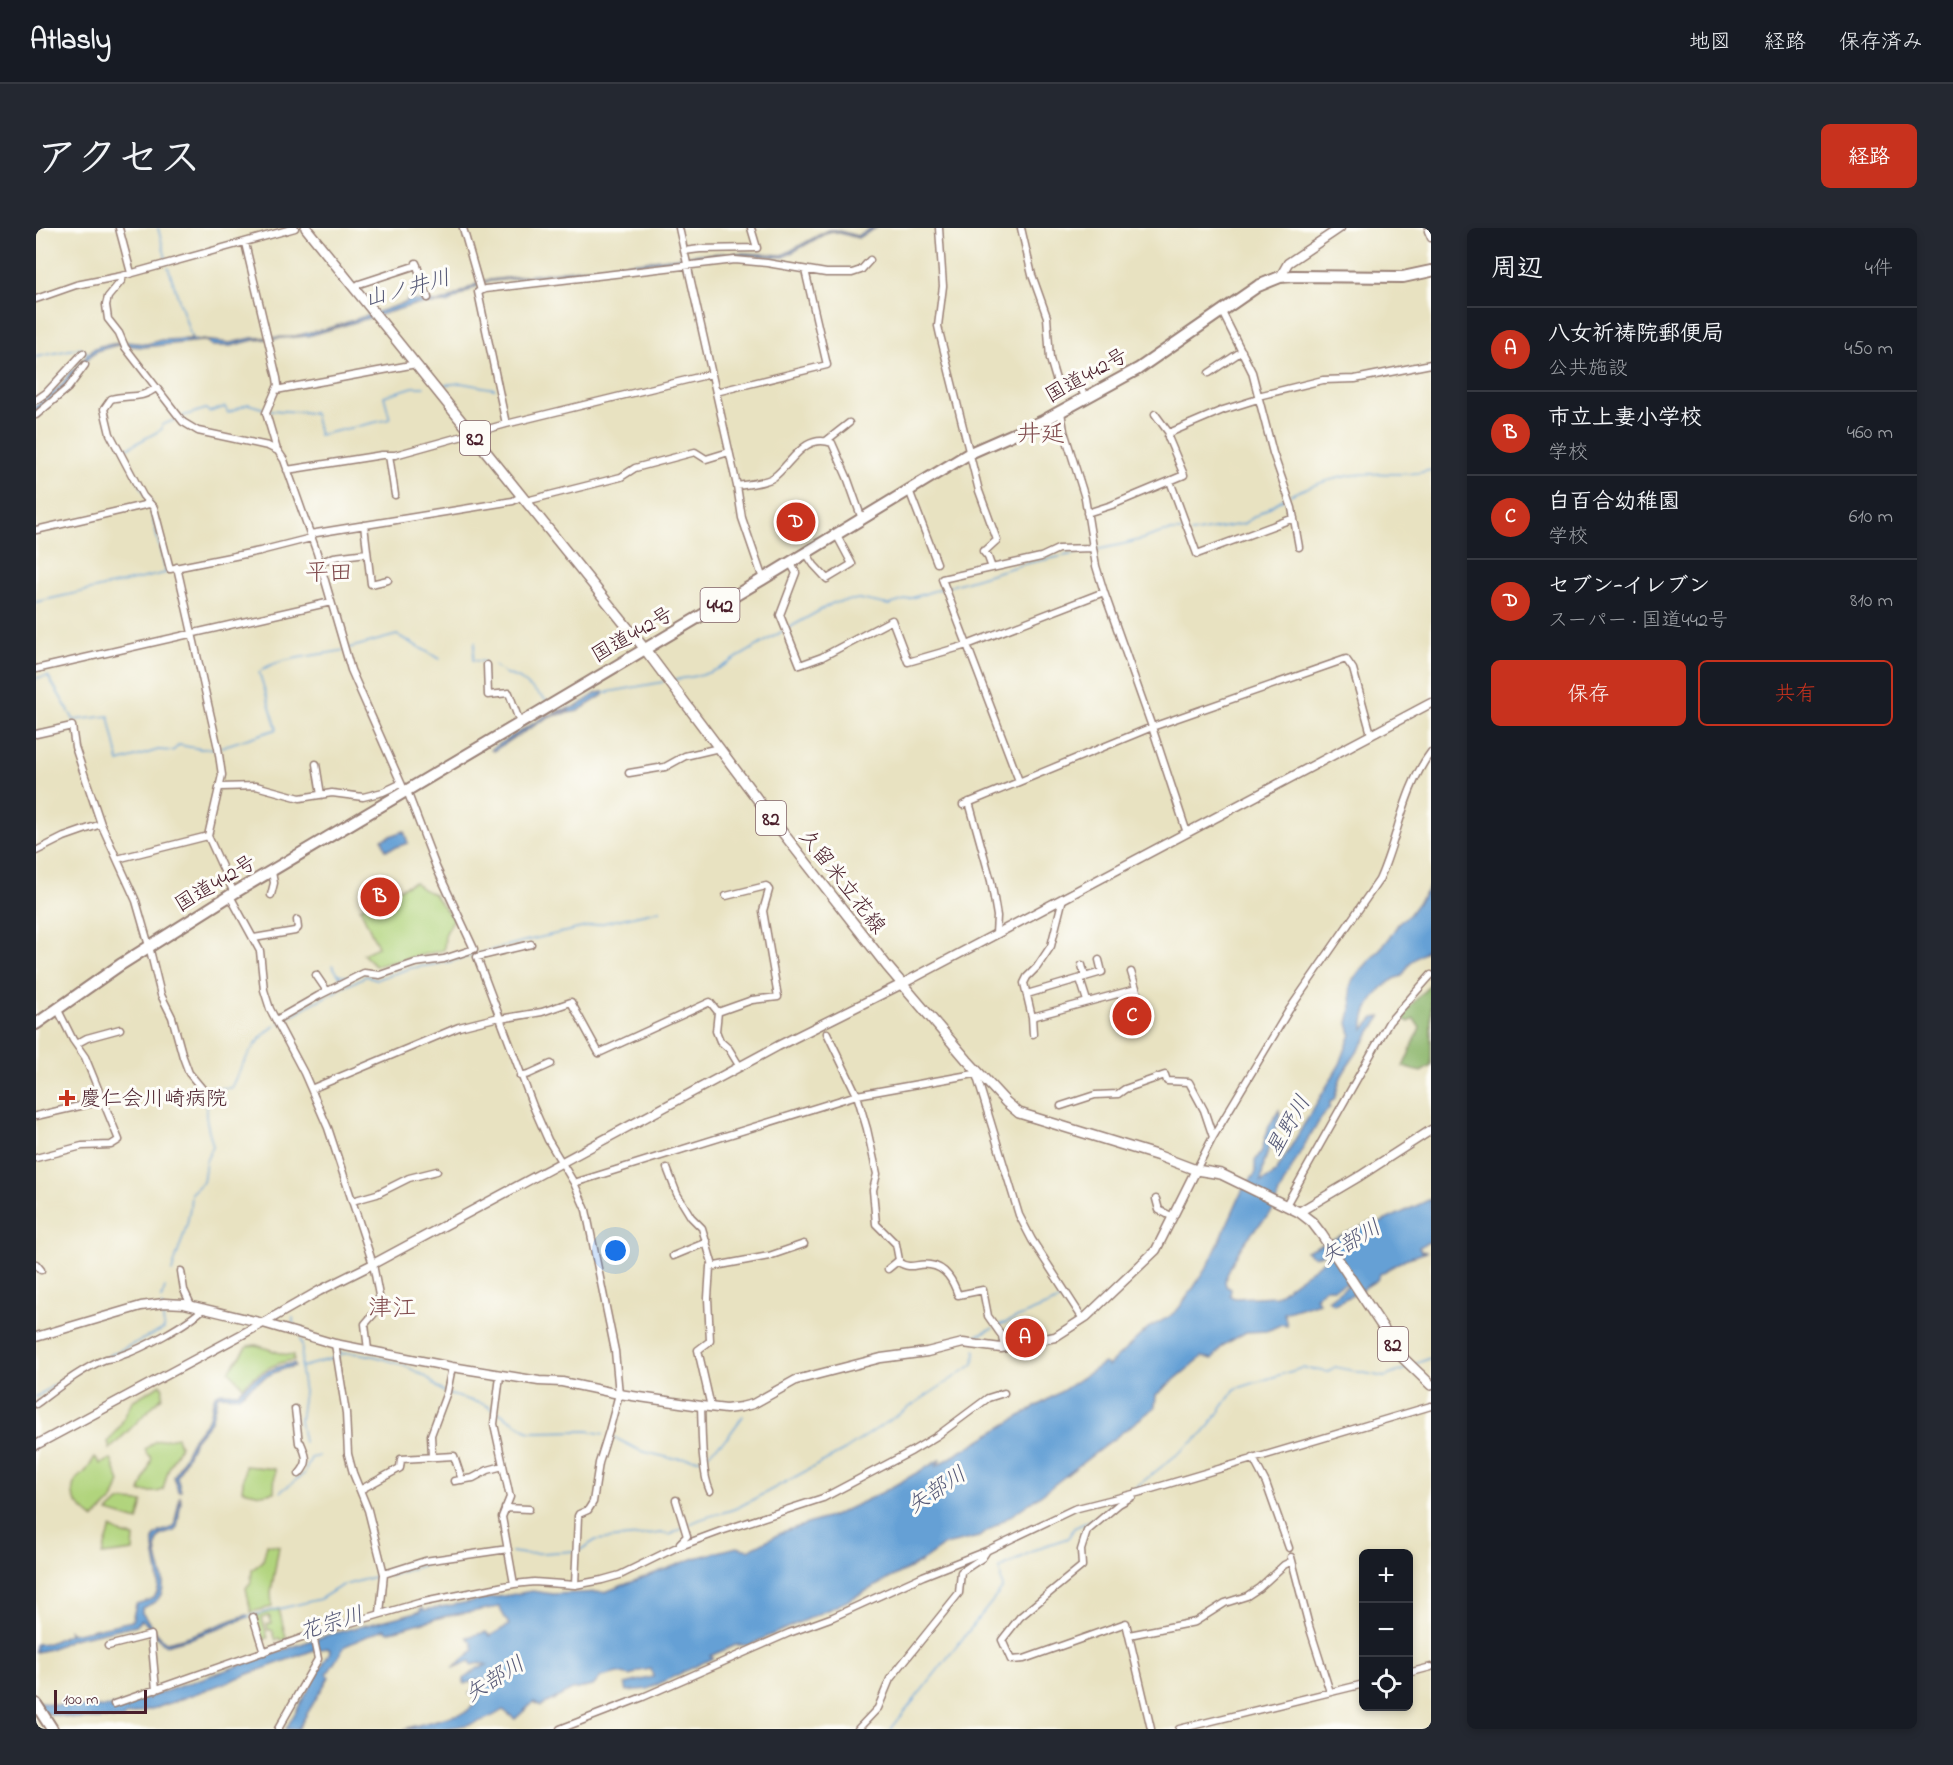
<!DOCTYPE html>
<html lang="ja">
<head>
<meta charset="utf-8">
<style>
	:root { --surface:#171b24; --page:#242831; --text:#f1f3f6; --muted:#9ea1a6; --line:#363941; --accent:#c8321e }
	body { margin:0; font-family:"Indie Flower","Klee One",sans-serif; background:var(--page); color:var(--text) }
	.controls { position:absolute; right:18px; bottom:18px; display:grid; overflow:hidden; border-radius:9px; box-shadow:0 3px 9px #0003 }
	.controls button { width:54px; height:54px; display:grid; place-items:center; padding:0; border:0; border-bottom:2px solid var(--line); background:var(--surface); color:var(--text); font:30px sans-serif }
	.scale { position:absolute; left:18px; bottom:15px; width:93px; box-sizing:border-box; padding-left:6px; border:3px solid #4a1f2b; border-top:0; font-size:16px; line-height:21px; white-space:nowrap; color:#4a1f2b; -webkit-text-stroke:4px #fdfcf7; paint-order:stroke }
	.you { position:absolute; left:580px; top:1023px; width:21px; height:21px; margin:-15px; border:4px solid #fff; border-radius:50%; background:#1a73e8; box-shadow:0 0 0 9px #1a73e833 }
	.badge { display:grid; place-items:center; width:39px; height:39px; border-radius:50%; background:var(--accent); color:#fff; font-size:20px; font-weight:700 }
	.pin { position:absolute; translate:-50% -50%; border:3px solid #fff; box-shadow:0 2px 6px #0006 }
	.list { margin:0; padding:0; list-style:none }
	h2 { display:flex; justify-content:space-between; align-items:center; height:78px; margin:0; padding:0 24px; font-size:26px }
	h2 small { font-size:20px; font-weight:400; color:var(--muted) }
	.list li { display:grid; grid-template-columns:39px 1fr auto; gap:18px; align-items:center; box-sizing:border-box; height:84px; padding:0 24px; border-top:2px solid var(--line) }
	.list b { display:block; font-size:22px; white-space:nowrap }
	.list p { margin:0; font-size:20px; white-space:nowrap; color:var(--muted) }
	.list em { font-size:20px; font-style:normal; color:var(--muted) }
	.actions { display:flex; gap:12px; padding:18px 24px }
	.actions a { flex:1; padding:14px 0; border:2px solid var(--accent); border-radius:9px; text-align:center; font-size:21px; color:var(--accent) }
	.actions .main { background:var(--accent); color:#fff }
	.icon { flex:none; width:33px; height:33px; fill:none; stroke:currentColor; stroke-width:2; stroke-linecap:round; stroke-linejoin:round }
	.map { position:relative; flex:none; width:1395px; height:1501px; overflow:hidden; border-radius:9px }
	header { display:flex; align-items:center; gap:36px; box-sizing:border-box; height:84px; padding:0 30px; background:var(--surface); border-bottom:2px solid var(--line) }
	header strong { font-size:28px }
	nav { display:flex; gap:33px; margin-inline-start:auto; font-size:21px }
	.intro { display:flex; align-items:center; justify-content:space-between; box-sizing:border-box; height:144px; padding:0 36px }
	h1 { margin:0; font-size:42px }
	.button { padding:15px 27px; border-radius:9px; background:var(--accent); color:#fff; font-size:21px; font-weight:700 }
	main { display:flex; gap:36px; padding:0 36px }
	aside { flex:1; background:var(--surface); border-radius:9px; box-shadow:0 3px 9px #0003 }
	.map>svg:first-child { display:block }
	.green { fill:#b1d47d; stroke:#7e7a54; stroke-width:1.5 }
	.forest { fill:#8cb66c; stroke:#6b6a4c; stroke-width:1.5 }
	.water { fill:#65a0d5; stroke:#586080; stroke-width:1.5 }
	.lines { fill:none; stroke-linecap:round; stroke-linejoin:round }
	.stream { stroke:#65a0d5; stroke-width:1.5 }
	.street-casing { stroke:#998076; stroke-width:9 }
	.secondary-casing { stroke:#998076; stroke-width:11 }
	.primary-casing { stroke:#998076; stroke-width:12 }
	.highway-casing { stroke:#998076; stroke-width:14 }
	.street { stroke:#fff; stroke-width:6 }
	.secondary { stroke:#fff; stroke-width:8 }
	.primary { stroke:#fff; stroke-width:9 }
	.highway { stroke:#fff; stroke-width:10 }
	.poi-dot { fill:#c8321e; stroke:#fdfcf7; stroke-width:2 }
	.labels { text-anchor:middle; stroke-width:6; stroke-linejoin:round; paint-order:stroke }
	.shield { fill:#fdfcf7; stroke:#806168; stroke-width:1.5 }
	.shield-label { font-size:20px; font-weight:bold; fill:#4a1f2b }
	.street-label { font-size:21px; fill:#4a1f2b; stroke:#fdfcf7 }
	.poi-label { font-size:21px; fill:#4a1f2b; stroke:#fdfcf7; text-anchor:start }
	.water-label { font-size:22px; font-style:italic; fill:#565977; stroke:#fdfcf7 }
	.quarter-label { font-size:24px; fill:#804b4d; stroke:#fdfcf7 }
</style>
</head>
<body>
<header>
<strong>Atlasly</strong>
<nav><a>地図</a><a>経路</a><a>保存済み</a></nav>
</header>
<div class="intro"><h1>アクセス</h1><a class="button">経路</a></div>
<main>
<div class="map">
<svg width="1395" height="1501" viewBox="0 0 1395 1501">
	<rect width="100%" height="100%" fill="#fdfcf7"/>
	<filter id="ink" filterUnits="userSpaceOnUse"><feTurbulence type="fractalNoise" baseFrequency=".0167" numOctaves="2"/><feDisplacementMap in="SourceGraphic" scale="12" xChannelSelector="R" yChannelSelector="G"/><feConvolveMatrix kernelMatrix="1 2 1 2 8 2 1 2 1" color-interpolation-filters="sRGB"/></filter>
	<filter id="wash" filterUnits="userSpaceOnUse"><feTurbulence type="fractalNoise" baseFrequency=".008" numOctaves="4" result="noise"/><feDisplacementMap in="SourceGraphic" scale="24" xChannelSelector="R" yChannelSelector="G"/><feGaussianBlur stdDeviation="1.35" result="paint"/><feColorMatrix in="noise" values="0 0 0 0 0 0 0 0 0 0 0 0 0 0 0 0 0 1.4 0 .05"/><feComposite in="paint" operator="in"/></filter>
	<g filter="url(#wash)">
		<rect width="100%" height="100%" fill="#e8e2c1"/>
		<!-- green -->
		<path class="green" d="M378,654L386,661L398,666C403,676 411,681 417,692L409,707L408,722L339,738L327,726L342,719L324,680Z
			M220,1117L247,1126L258,1127V1132C240,1134 220,1145 207,1158L193,1143L212,1118Z
			M125,1156L127,1161L126,1169L74,1221L72,1214L84,1198L96,1173Z
			M141,1209L144,1218L132,1242L127,1262L121,1264H104L116,1230L111,1226L109,1221L120,1213Z
			M59,1229L65,1236L75,1231L84,1254L77,1272L58,1291C46,1281 29,1269 40,1252C43,1248 44,1248 48,1245C52,1241 55,1235 59,1229Z
			M209,1238L239,1241L238,1264L225,1266L206,1262Z
			M84,1273L107,1274L102,1293L72,1284Z
			M75,1300L88,1307L98,1309L97,1323L66,1327Z
			M231,1316L243,1318L235,1364L236,1379L215,1384L210,1360L215,1354L216,1342L227,1333Z
			M243,1381L250,1410L245,1413L243,1410L240,1412L236,1402H232L231,1396L236,1395L233,1388L226,1390L232,1410L224,1412L219,1388Z"/>
		<!-- forest -->
		<path class="forest" d="M1395,755V838L1385,844L1367,839L1384,800L1378,791L1373,794L1365,790C1373,778 1385,767 1395,755Z"/>
		<!-- water -->
		<path class="water" d="M836,0H840L822,10L797,3L792,4L748,29L685,26L448,54L411,75L377,77L272,108L218,112L195,118H176L170,113H165L108,119L81,117L60,123L45,138L30,157L0,184V178L25,157L35,143H37L57,121L64,118L90,114L111,116L125,112L154,111L155,109L156,111L194,115L216,110L255,109L297,99L371,74V72L402,74L411,72L446,53L666,26L704,25L747,27L792,2H800L821,8Z
			M567,464V467L542,483L512,489L457,523L455,521L511,487L534,484H518L534,482H522L540,479L561,465Z
			M368,603L372,615L350,622L346,611Z
			M1395,657V715L1389,724L1375,734L1366,748C1346,753 1326,781 1328,801L1338,790L1345,789L1311,839L1305,849L1298,872L1294,874V879C1276,900 1258,935 1245,961C1242,966 1238,983 1234,986C1213,1006 1199,1024 1189,1052L1190,1058L1195,1061L1194,1068L1199,1070L1240,1068L1292,1029L1291,1024L1278,1029L1270,1023L1336,994L1337,998L1395,971V1013L1383,1019L1385,1023L1391,1024L1369,1031L1344,1046L1341,1052L1317,1067L1298,1076L1292,1072L1312,1057L1309,1055L1298,1060H1289L1279,1069L1283,1074L1248,1085L1251,1097L1246,1096L1231,1103L1210,1104L1186,1118L1177,1131L1166,1129L1120,1167L1119,1179L998,1272L943,1309L909,1317L883,1335L809,1374L713,1417H700L674,1428L677,1430L612,1461L591,1463L589,1456L617,1449L615,1441L603,1443L594,1448L582,1445L565,1449L557,1458L536,1462L505,1478L498,1474L479,1491L467,1482C440,1501 403,1501 368,1501L430,1484L443,1472L433,1466C442,1458 454,1457 465,1451L441,1452L428,1456V1451L442,1440L451,1437L446,1435L435,1437L434,1433L417,1440L438,1422L436,1414L431,1409L450,1404L454,1408L473,1397L463,1379L410,1388L352,1404L349,1401L345,1402L309,1418L291,1446L293,1449L262,1501H250L293,1426L294,1422L292,1420L278,1422L123,1479L89,1488L88,1491H45L0,1484V1473C32,1480 61,1482 93,1476L288,1408L385,1383L384,1381L387,1380L388,1382L496,1363L517,1366L569,1364L659,1330L701,1319L712,1322L749,1303L797,1288L845,1265L905,1231L899,1239L1026,1163L1068,1135L1072,1138L1112,1100L1133,1089L1143,1080L1158,1059L1174,1034L1207,961L1219,946V933L1225,924L1233,898L1243,882L1244,887L1228,935L1225,954L1236,948L1241,942L1304,836L1315,806L1312,795L1316,778L1314,759L1317,751L1352,712L1364,693L1373,687Z
			M258,1135L259,1138C236,1143 220,1153 203,1168L182,1167L175,1193L159,1212L141,1249L145,1263H142L138,1249L157,1211L172,1192L179,1167L185,1164L202,1165C216,1149 237,1139 258,1135Z
			M144,1268L145,1273L141,1300L138,1303L125,1307C110,1325 138,1352 122,1371C118,1376 111,1377 106,1380V1385C115,1395 119,1407 130,1414C159,1409 184,1395 211,1387L212,1389L159,1409L130,1417C117,1410 115,1396 105,1392L100,1397L36,1411L14,1421L0,1424V1416L13,1415L33,1406V1402L36,1406L96,1393L100,1376C106,1374 114,1373 118,1369C130,1359 115,1325 118,1309L124,1304L138,1299Z"/>
		<g class="lines">
			<!-- stream -->
			<path class="stream" d="M122,0L131,34
				M132,39L155,108
				M0,129L43,120L53,126
				M406,157L425,155L459,161
				M234,182L278,185L283,207L354,191L348,168L377,159H388
				M147,188L170,181L173,184L189,179L192,185L212,176L229,181
				M1254,267C1278,256 1304,247 1331,246C1355,244 1371,249 1395,242
				M116,275L109,266L88,222L123,203L126,201V197L143,190
				M1155,305L1207,296L1250,269
				M1059,322C1074,319 1089,316 1103,312C1120,307 1133,300 1151,304
				M911,359L988,336L1052,323
				M0,374L130,345L114,280
				M751,401L797,375L823,371L853,377L907,360
				M439,414L437,432L449,434
				M313,420L361,407L404,431
				M457,437L468,445L484,451L511,473
				M0,450L12,448L38,492L73,488L83,534L122,522L137,523L143,517L165,521L181,520
				M637,452L666,447L682,441L747,403
				M567,465L627,454
				M185,519L241,501L223,444C241,429 283,428 308,422
				M296,737L306,752
				M341,744L351,741
				M302,746L312,749L325,743
				M244,795L269,779L330,748L341,751L375,740L409,735L489,713L624,682
				M136,1044C143,1016 155,996 155,965L167,954L170,933L177,918C171,895 165,883 176,860H195C205,838 219,810 240,797
				M125,1071L129,1060
				M257,1089V1100
				M961,1098L1029,1070
				M264,1111L266,1117L265,1144L268,1164L264,1193L268,1214
				M939,1114V1108L957,1100
				M305,1126C329,1122 369,1136 390,1149C396,1153 401,1160 408,1164
				M72,1128L128,1101L126,1078
				M303,1129L304,1122
				M1379,1136L1395,1130
				M266,1139L298,1130
				M412,1166L447,1176L458,1182
				M0,1169L33,1148
				M462,1184L494,1204L552,1203L568,1206
				M573,1207L605,1223L634,1230L665,1231
				M669,1228L691,1210L707,1188
				M1095,1263L1168,1205L1199,1161L1266,1140L1293,1144L1299,1139L1348,1149L1372,1140
				M244,1264L268,1246L275,1230L283,1228
				M651,1298C667,1287 685,1287 703,1279L809,1222L938,1136L939,1122
				M544,1322L560,1312L604,1308L625,1305L634,1307L647,1300
				M476,1324L489,1326L540,1323
				M446,1328L465,1325
				M353,1348L391,1336
				M210,1389L284,1371L305,1358L345,1347
				M855,1501L966,1361L964,1341L1002,1320L1032,1310L1038,1300L1064,1288L1079,1274"/>
		</g>
	</g>
	<g filter="url(#ink)">
		<g class="lines">
			<defs>
				<path id="street" d="M83,0L95,45
					M427,0L445,63
					M643,0L701,258L706,290L727,351
					M903,0L907,58L902,98L904,107L943,263L961,312L948,324
					M985,0L996,47L1011,89L1014,131L1022,158
					M1392,3L1395,10
					M209,15L241,150L242,157L230,185L241,222
					M648,23L664,21L721,20L715,0
					M380,35L392,70
					M86,48V52L72,69L70,77L72,91L83,105L89,119L147,194L162,203L232,218L242,223L248,232L281,325L315,442L369,564
					M318,60L323,56L381,37
					M0,71L40,57L86,48L259,0
					M1185,82L1216,144L1237,225L1256,280L1263,319
					M1173,145L1206,123
					M1041,153L1048,166
					M120,160C104,172 93,166 75,171L68,181L74,206L107,268L118,280L134,341L224,323L275,310
					M240,162L380,136
					M680,164L791,137L769,42
					M1222,168L1287,152L1319,151L1395,136
					M0,172L10,165L47,125
					M1025,184L1028,203L1049,270L1060,338L1068,364L1116,499L1151,605
					M1119,186L1133,205L1187,182L1222,171
					M0,187L32,160L49,137
					M470,196L442,64L449,61L699,32L731,35L790,45H816L825,42L834,32
					M790,213L813,195
					M353,227L359,267
					M251,242L346,227H359L470,196L675,146
					M1134,253L1161,326L1258,290
					M701,258C712,256 730,255 738,249C756,235 768,205 796,215L811,249L826,291
					M873,262L901,335
					M490,273L585,249L599,240L659,224L670,231L693,224
					M1051,285L1076,277L1148,247L1132,209L1133,205
					M328,297L335,356L352,352
					M0,302L113,276
					M274,306L477,273L486,268
					M947,323L952,329L956,340
					M770,325L778,337L791,351L816,336L800,306
					M754,334L760,345L744,387L764,437L786,429L856,392L872,434L931,417L1068,364
					M283,335L298,329L331,325
					M141,339L182,520L186,547L172,608L198,665
					M451,437L452,467L473,465L484,495
					M0,441L295,374
					M0,506L36,498L39,519L65,596L100,673L113,718L125,767L136,789L147,829L153,845L168,863
					M280,536L285,567
					M593,545L629,539L649,528L683,520
					M983,553L906,351L1005,329L1022,321L1057,320
					M185,559L220,558L264,570L296,565L327,569L347,564L364,556
					M933,574L955,653L961,688L960,706
					M927,577L1116,499L1310,431L1317,441L1335,506
					M0,623L28,609L65,596
					M81,631L172,608
					M235,667L238,655L236,644
					M194,668L224,723L228,762L234,781L268,845L292,900L337,1036L344,1073L341,1082L329,1096L332,1122
					M690,668L730,658L733,662L727,683L742,769L716,772L682,784L680,803L684,813L693,821L704,839
					M218,710L259,703L262,700L261,692
					M495,716L441,729L497,878L512,912L538,955L550,982L579,1123L583,1166L573,1203L563,1235L557,1274L552,1282L543,1286L542,1288L539,1357
					M1046,737L1049,749
					M1095,744L1109,789
					M280,747L291,763
					M1044,751L1051,773
					M991,766L1066,744L1063,732
					M996,789L1100,761
					M464,791L506,784L535,774L563,825L674,774L682,784
					M240,792L282,768L328,745L344,747L379,735L408,731L438,721L400,639L371,563
					M791,805L821,867L831,901L841,946L837,962L840,996L860,1016L863,1032L852,1041
					M997,806L996,789L988,755L991,749L1001,739L1015,718L1027,670
					M40,816L51,810L84,801
					M940,846L983,987L996,1012L1047,1091
					M484,848L493,846L515,836
					M275,861L423,799L463,789
					M1025,878L1059,867L1082,866L1089,861L1129,847L1131,853L1153,854L1168,882L1177,909
					M0,888L66,873
					M0,930L46,918L75,917L83,912L49,829L37,812L21,780
					M631,940L641,966L655,989L666,1000L677,1038
					M1160,942L1177,909L1253,782L1343,652C1362,610 1367,561 1395,524
					M538,955L821,867L944,845
					M1120,971L1123,982L1137,989
					M316,973L341,966L373,950L401,943
					M1250,977L1353,794L1395,747
					M637,1028L671,1014
					M862,1034C877,1043 880,1034 894,1037C910,1039 917,1053 922,1067L947,1062L952,1088L966,1108L968,1120
					M0,1036L5,1042
					M145,1043L148,1062L155,1077
					M299,1116L310,1185L312,1226L317,1245L332,1282L348,1346L344,1385
					M464,1148L458,1196L473,1265L474,1269L466,1289L478,1356
					M0,1176C19,1162 48,1139 70,1131C75,1130 80,1130 84,1128C106,1121 152,1096 168,1080
					M665,1178C666,1200 665,1244 674,1263
					M675,1179L662,1122L674,1113L672,1070L674,1039L733,1028L768,1016
					M259,1181L263,1215H265C270,1228 274,1234 263,1246
					M396,1229L395,1207L411,1164L416,1139
					M1217,1230L1230,1255L1253,1320
					M418,1253L437,1250L452,1242L467,1238
					M324,1262L364,1240L365,1231L418,1228L426,1252
					M1099,1265L1097,1268L1083,1276L1051,1303L1045,1322L1046,1338L984,1389L966,1412L975,1432L988,1431L1090,1395L1115,1501
					M640,1272L651,1308L644,1315
					M469,1280L493,1281
					M1255,1329L1273,1398L1294,1464
					M348,1346L389,1333L472,1321
					M217,1389L228,1424
					M1093,1407L1159,1394L1189,1375L1211,1368L1223,1360L1248,1337L1256,1333
					M72,1418L115,1407L120,1462
					M1372,1445L1395,1439
					M78,1476L286,1403L383,1375L478,1356L498,1354L539,1357L566,1352L584,1347L639,1320L685,1303L787,1270L876,1223L901,1208L952,1170L968,1165
					M242,1501L282,1431L277,1407
					M524,1501L607,1469L753,1405L797,1389L887,1348L950,1323L1038,1281L1105,1264L1395,1178
					M822,1501L842,1480L854,1451L923,1365L925,1344L946,1330L950,1324
					M1143,1501L1328,1456"/>
				<path id="secondary" d="M1244,49L1252,35L1304,0
					M1263,984L1324,948L1395,902
					M0,1109L105,1078L128,1075L148,1076L227,1095L299,1116L416,1139L503,1153L526,1154L583,1166L665,1178L690,1181L705,1179L717,1176L760,1152L845,1130L891,1124L927,1115L965,1120L1019,1109L1050,1089L1120,1022L1160,942
					M0,1217L227,1095L283,1063L337,1036L742,818L866,756L1395,475"/>
				<path id="primary" d="M270,0L608,420L740,596L851,738L931,832L970,874L983,885L1123,928L1160,942L1185,946L1263,984L1276,994L1286,1007L1367,1130L1395,1157"/>
				<path id="highway" d="M0,796L84,737L198,665L727,351L934,225L1007,193L1102,141L1222,58L1244,49L1257,48L1367,49L1395,43
					M0,1476L16,1501"/>
			</defs>
			<!-- street casing -->
			<use href="#street" class="street-casing"/>
			<!-- secondary casing -->
			<use href="#secondary" class="secondary-casing"/>
			<!-- primary casing -->
			<use href="#primary" class="primary-casing"/>
			<!-- highway casing -->
			<use href="#highway" class="highway-casing"/>
			<!-- street -->
			<use href="#street" class="street"/>
			<!-- secondary -->
			<use href="#secondary" class="secondary"/>
			<!-- primary -->
			<use href="#primary" class="primary"/>
			<!-- highway -->
			<use href="#highway" class="highway"/>
		</g>
	</g>
	<!-- markers -->
	<path class="poi-dot" d="M28 861h6v6h6v6h-6v6h-6v-6h-6v-6h6z"/>
	<g class="labels">
		<!-- shield labels -->
		<g class="shield">
			<rect x="424" y="193" width="30" height="34" rx="4.5"/>
			<rect x="664.5" y="360" width="39" height="34" rx="4.5"/>
			<rect x="720" y="573" width="30" height="34" rx="4.5"/>
			<rect x="1342" y="1099" width="30" height="34" rx="4.5"/>
		</g>
		<g class="shield-label">
			<text x="439" y="217">82</text>
			<text x="684" y="384">442</text>
			<text x="735" y="597">82</text>
			<text x="1357" y="1123">82</text>
		</g>
		<!-- street labels -->
		<g class="street-label">
			<text transform="translate(1050 147) rotate(-29)" y="7">国道442号</text>
			<text transform="translate(596 406) rotate(-30)" y="7">国道442号</text>
			<text transform="translate(807 653) rotate(52)" y="7">久留米立花線</text>
			<text transform="translate(179 655) rotate(-31)" y="7">国道442号</text>
		</g>
		<!-- poi labels -->
		<g class="poi-label">
			<text x="44" y="877">慶仁会川崎病院</text>
		</g>
		<!-- water labels -->
		<g class="water-label">
			<text transform="translate(371 59) rotate(-15)" y="8">山ノ井川</text>
			<text transform="translate(1251 897) rotate(-60)" y="8">星野川</text>
			<text transform="translate(1314 1013) rotate(-31)" y="8">矢部川</text>
			<text transform="translate(900 1261) rotate(-34)" y="8">矢部川</text>
			<text transform="translate(295 1394) rotate(-17)" y="8">花宗川</text>
			<text transform="translate(458 1450) rotate(-32)" y="8">矢部川</text>
		</g>
		<!-- quarter labels -->
		<g class="quarter-label">
			<text x="1005" y="213">井延</text>
			<text x="293" y="352">平田</text>
			<text x="356" y="1087">津江</text>
		</g>
	</g>
</svg>
<div class="controls">
<button>+</button>
<button>−</button>
<button><svg class="icon" aria-label="locate" viewBox="0 0 24 24"><circle cx="12" cy="12" r="6"/><path d="M12 2v4M12 18v4M2 12h4M18 12h4"/></svg></button>
</div>
<div class="scale">100 m</div>
<div class="you"></div>
<div class="pin badge" style="left:989px;top:1110px">A</div>
<div class="pin badge" style="left:344px;top:669px">B</div>
<div class="pin badge" style="left:1096px;top:788px">C</div>
<div class="pin badge" style="left:760px;top:294px">D</div>
</div>
<aside>
<h2>周辺<small>4件</small></h2>
<ul class="list">
<li><span class="badge">A</span><div><b>八女祈祷院郵便局</b><p>公共施設</p></div><em>450 m</em></li>
<li><span class="badge">B</span><div><b>市立上妻小学校</b><p>学校</p></div><em>460 m</em></li>
<li><span class="badge">C</span><div><b>白百合幼稚園</b><p>学校</p></div><em>610 m</em></li>
<li><span class="badge">D</span><div><b>セブン-イレブン</b><p>スーパー · 国道442号</p></div><em>810 m</em></li>
</ul>
<div class="actions"><a class="main">保存</a><a>共有</a></div>
</aside>
</main>
</body>
</html>
